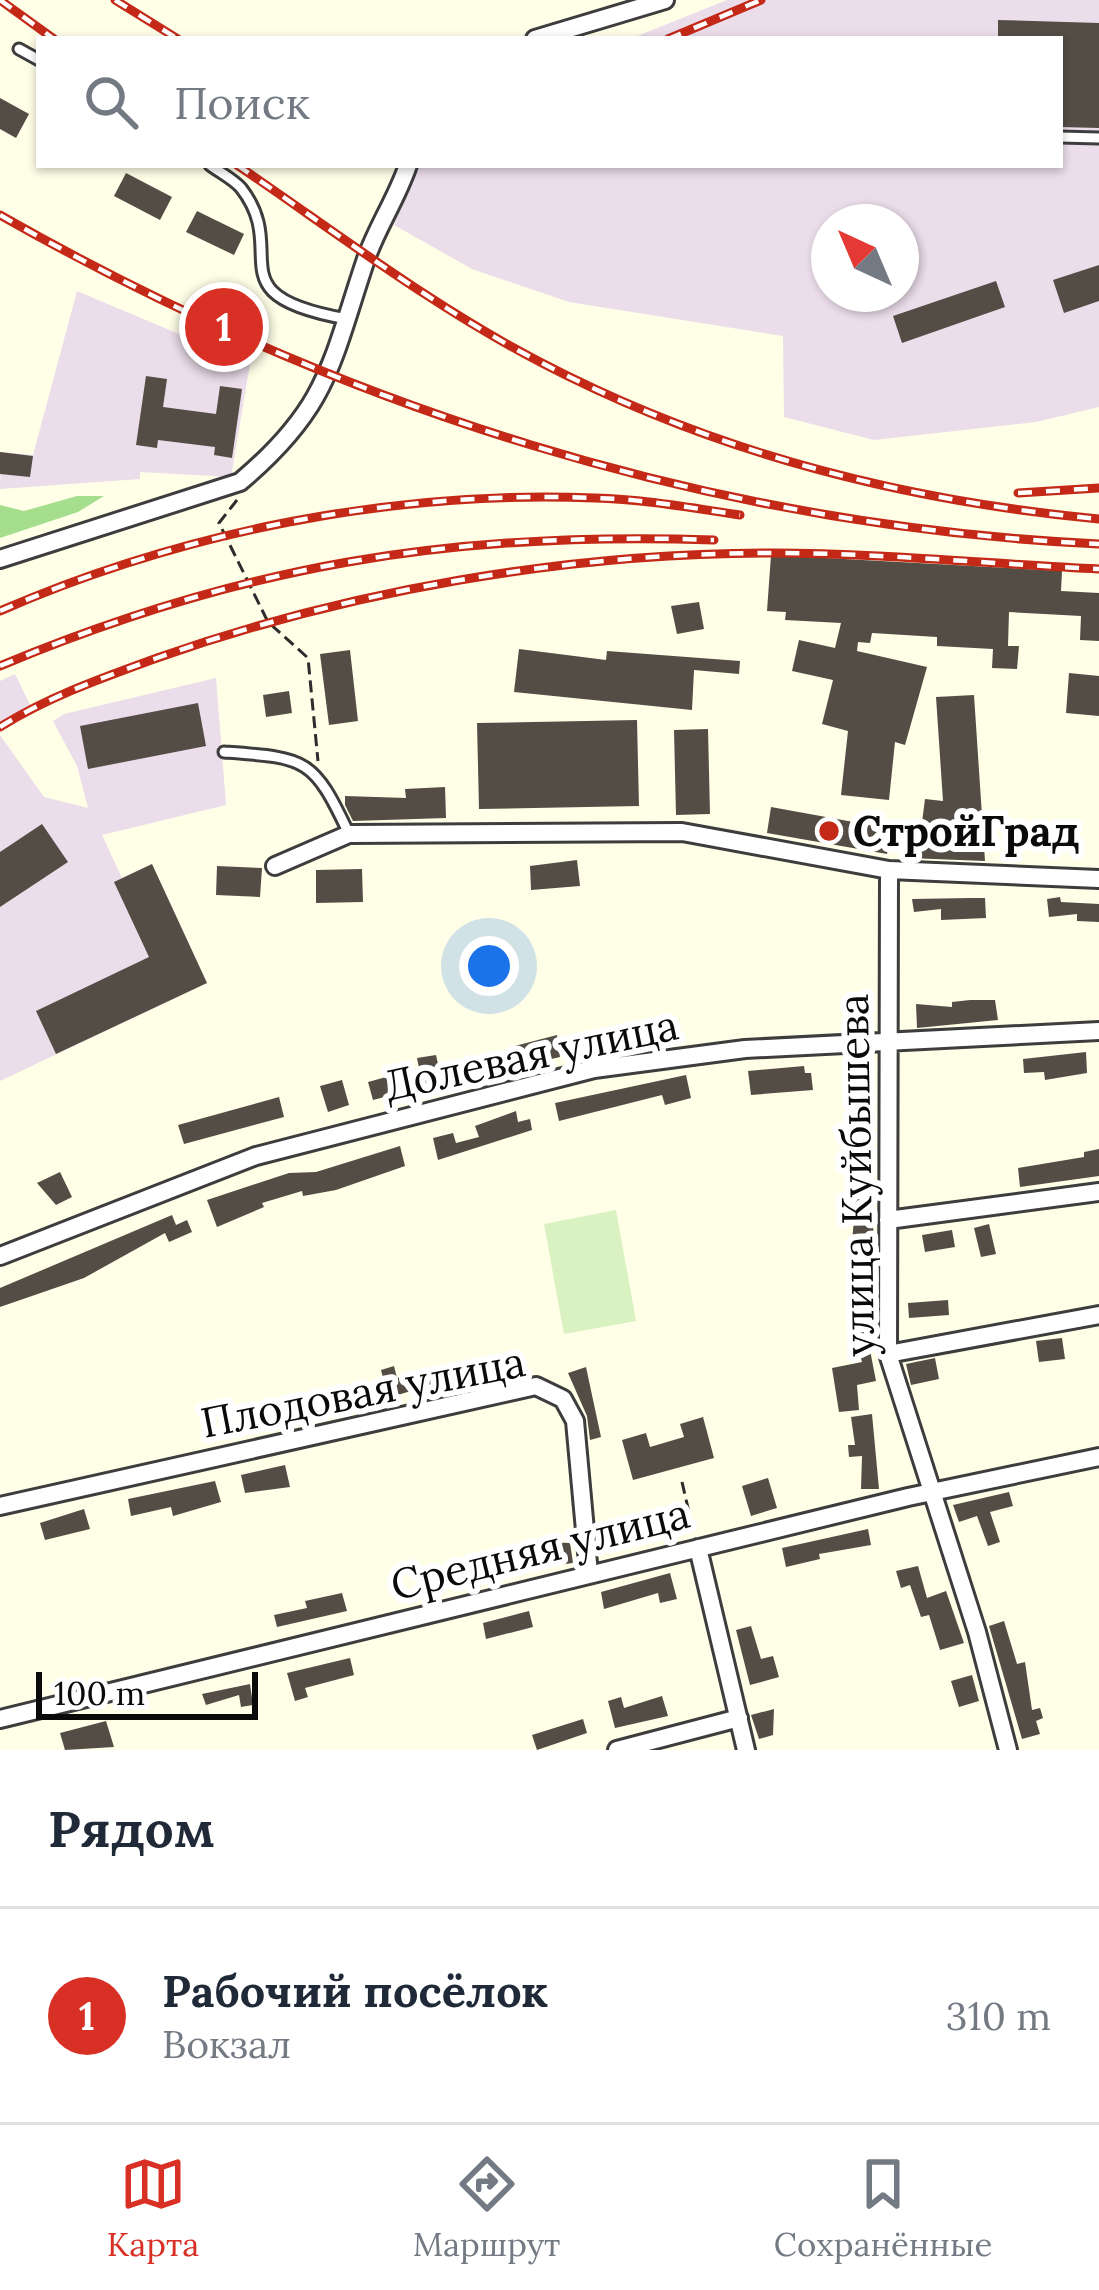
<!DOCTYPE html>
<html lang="ru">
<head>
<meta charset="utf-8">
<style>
	:root { --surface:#fff; --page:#f6f6f7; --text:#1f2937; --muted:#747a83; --line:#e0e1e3; --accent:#d93025 }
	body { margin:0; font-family:Lora,serif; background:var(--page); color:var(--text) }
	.compass { position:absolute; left:811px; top:204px; width:108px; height:108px; border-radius:50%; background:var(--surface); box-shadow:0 3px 9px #0004; rotate:316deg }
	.scale { position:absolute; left:36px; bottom:30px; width:222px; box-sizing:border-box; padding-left:12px; border:6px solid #0a0a0a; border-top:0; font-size:33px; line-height:42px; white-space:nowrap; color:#0a0a0a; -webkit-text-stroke:9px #fff; paint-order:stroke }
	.you { position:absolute; left:489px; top:966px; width:42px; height:42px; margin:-30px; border:9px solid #fff; border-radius:50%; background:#1a73e8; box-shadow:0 0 0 18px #1a73e833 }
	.badge { display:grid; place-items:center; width:78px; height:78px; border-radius:50%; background:var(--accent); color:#fff; font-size:39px; font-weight:700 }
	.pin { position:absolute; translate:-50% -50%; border:6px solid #fff; box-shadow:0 3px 12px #0006 }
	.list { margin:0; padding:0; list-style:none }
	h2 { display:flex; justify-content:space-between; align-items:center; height:156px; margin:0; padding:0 48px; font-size:51px }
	h2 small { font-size:39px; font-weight:400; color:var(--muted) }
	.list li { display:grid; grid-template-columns:78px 1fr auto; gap:36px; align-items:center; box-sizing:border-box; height:216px; padding:0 48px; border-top:3px solid var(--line) }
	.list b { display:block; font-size:45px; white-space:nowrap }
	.list p { margin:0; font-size:39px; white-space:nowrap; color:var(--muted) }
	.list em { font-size:39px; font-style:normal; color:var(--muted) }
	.icon { flex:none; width:66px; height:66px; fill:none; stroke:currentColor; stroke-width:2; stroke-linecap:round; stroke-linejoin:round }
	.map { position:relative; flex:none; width:1099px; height:1750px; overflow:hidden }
	.search { position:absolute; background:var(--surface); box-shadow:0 3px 9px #0004; left:36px; right:36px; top:36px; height:132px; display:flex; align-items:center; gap:30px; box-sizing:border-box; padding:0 42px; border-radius:0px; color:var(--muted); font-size:45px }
	.sheet { height:372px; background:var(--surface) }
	nav { display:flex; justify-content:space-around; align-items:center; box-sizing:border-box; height:168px; border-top:3px solid var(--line); background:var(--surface); font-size:33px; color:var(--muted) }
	nav a { display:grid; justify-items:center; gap:6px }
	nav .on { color:var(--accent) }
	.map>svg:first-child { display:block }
	.industrial { fill:#ebddea; fill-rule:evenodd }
	.forest { fill:#a5de8c }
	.pitch { fill:#daf2c1 }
	.building { fill:#534d46 }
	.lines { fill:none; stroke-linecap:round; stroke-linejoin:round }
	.service-casing { stroke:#3d3d3d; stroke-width:15 }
	.minor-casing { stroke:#3d3d3d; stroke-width:22 }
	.path { stroke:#2c2c2c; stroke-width:3; stroke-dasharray:12 6; stroke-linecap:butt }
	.service { stroke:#fff; stroke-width:9 }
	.minor { stroke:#fff; stroke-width:16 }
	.rail-casing { stroke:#c42918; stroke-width:9 }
	.rail { stroke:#fff; stroke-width:4.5; stroke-dasharray:14; stroke-linecap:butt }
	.poi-dot { fill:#c42918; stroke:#fff; stroke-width:4.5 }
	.labels { text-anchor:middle; stroke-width:12; stroke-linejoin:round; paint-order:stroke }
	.poi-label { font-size:42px; font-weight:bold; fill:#0a0a0a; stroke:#fff; text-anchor:start }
	.street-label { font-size:42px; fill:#0a0a0a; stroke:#fff }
</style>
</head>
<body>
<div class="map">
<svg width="1099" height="1750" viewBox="0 0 1099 1750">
	<rect width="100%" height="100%" fill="#fffee7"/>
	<!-- industrial -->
	<path class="industrial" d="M727,0H1099V407L1036,422L874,440L784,417L783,336L569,302L472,269L394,225L417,165H1060V39H630ZM829,222H901V294H829Z
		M77,291L250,364L231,477L140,472V479L0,489L1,452L33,455Z
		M15,674L32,709L0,733V681Z
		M216,678L226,805L102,835L122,878L152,864L207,983L0,1081V735L44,797L88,808L77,766L53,721L64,714Z"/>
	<!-- forest -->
	<path class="forest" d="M77,496H104L78,512L0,538V505L24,511Z"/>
	<!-- pitch -->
	<path class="pitch" d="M616,1210L636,1321L564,1334L544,1224Z"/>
	<!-- building -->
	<path class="building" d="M998,20L1099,23V128L1060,127V39H998Z
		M0,98L29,114L16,138L0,129Z
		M126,173L172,197L160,220L114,196Z
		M197,211L244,234L234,255L186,232Z
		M1099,265V301L1064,313L1053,280Z
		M996,281L1005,307L902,343L893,316Z
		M146,376L167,379L163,407L216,414L220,386L242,389L232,458L214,455L215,447L158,440L157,448L136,445Z
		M0,452L33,456L30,477L0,474Z
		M771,555L1062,571L1061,591L1099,593V641L1080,640L1081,616L1009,612L1008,646H1019L1017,669L992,668L993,649L937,646V637L872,633L870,643L858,642L857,651L927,667L905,745L895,742L889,800L841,795L848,731L822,724L833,680L792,671L799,640L835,648L841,623L785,620L786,612L767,611Z
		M699,602L704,629L677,634L671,606Z
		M519,649L606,660L607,651L740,661L739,674L694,670L692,710L514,692Z
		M350,650L358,721L329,725L320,654Z
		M1069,673L1099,676V716L1066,713Z
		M289,691L292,713L266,717L263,695Z
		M974,695L985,861L908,858L910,831L921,830L925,799L943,801L936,697Z
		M198,703L206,746L88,769L80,726Z
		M637,720L639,806L479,809L477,723Z
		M708,729L710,814L676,815L674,730Z
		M445,787L446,818L353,821L345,805V796L406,798L405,789Z
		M771,807L892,829L887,854L767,833Z
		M42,824L68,862L0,907V852Z
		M577,860L580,886L531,890L530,866Z
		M152,864L207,983L56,1054L36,1011L149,957L114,882Z
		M217,866L262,868L260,897L216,895Z
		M362,869L363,902L316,903V870Z
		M1060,897L1061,902L1099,904V922L1077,921V914L1049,917L1047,899Z
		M971,898H985L986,918L941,920V909L914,912L912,899Z
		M970,1000H995L998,1020L917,1028L916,1004L952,1007V1002Z
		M670,1026L671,1042L638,1045L636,1030Z
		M557,1035L560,1057L517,1067L511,1047Z
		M1086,1052L1087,1073L1045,1080L1044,1072L1024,1073L1023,1059Z
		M436,1055L442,1082L373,1100L368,1082L419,1068L417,1058Z
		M804,1066L805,1073H811L813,1090L751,1095L748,1071Z
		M686,1075L691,1098L665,1105L662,1095L559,1121L555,1103Z
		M342,1080L349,1105L328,1112L320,1086Z
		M279,1097L284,1117L184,1144L178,1125Z
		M516,1111L518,1122L530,1119L532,1130L438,1160L433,1138L453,1133L456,1143L479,1137L475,1126Z
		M851,1137H873L872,1158H850Z
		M400,1146L405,1166L336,1190L303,1196L302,1191L262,1203L264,1207L217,1227L207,1200L289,1173L316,1172Z
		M1099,1149V1176L1020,1187L1018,1168L1084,1157V1152Z
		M60,1172L72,1197L56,1205L37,1183Z
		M856,1199H873L874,1343L869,1345L876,1381L857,1385L859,1410L839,1412L832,1368L862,1362L854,1334V1294H847Z
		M172,1215L176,1225L187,1220L192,1232L169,1242L165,1233L84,1278L0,1307V1288Z
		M989,1224L996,1254L981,1257L974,1228Z
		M952,1230L955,1247L925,1252L922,1235Z
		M948,1300L949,1315L909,1318L908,1303Z
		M1062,1338L1065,1359L1039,1362L1036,1341Z
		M935,1358L939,1379L911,1385L906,1364Z
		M394,1366L397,1378L437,1367L440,1382L388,1398L381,1370Z
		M586,1367L601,1437L590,1440L587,1416L568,1373Z
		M872,1414L879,1489H861L862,1456L849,1457L848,1445H855L851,1417Z
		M703,1417L714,1458L633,1480L622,1440L646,1433L650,1447L684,1437L680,1424Z
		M285,1465L290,1487L245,1493L241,1475Z
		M768,1478L777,1508L751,1516L742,1486Z
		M215,1481L221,1502L173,1516L171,1507L131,1516L128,1499Z
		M1009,1492L1013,1506L990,1512L1000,1542L988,1546L977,1516L959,1522L953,1505Z
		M84,1509L90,1529L45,1540L40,1523Z
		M868,1529L871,1545L819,1554L820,1559L786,1567L782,1548Z
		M548,1542L570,1543L573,1563L536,1568L532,1545Z
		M918,1566L927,1598L946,1591L964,1643L940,1650L929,1615L921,1617L910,1585L901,1588L896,1571Z
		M670,1573L677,1599L660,1603L658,1593L604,1609L601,1592Z
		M342,1593L347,1611L277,1627L274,1615L307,1608L305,1601Z
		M529,1611L533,1627L486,1639L483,1623Z
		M1004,1621L1017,1664L1025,1662L1032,1710L1040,1708L1043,1718L1036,1721L1040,1734L1022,1739L989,1626Z
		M751,1626L761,1659L773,1656L779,1677L750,1685L736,1630Z
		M350,1658L354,1675L305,1688L308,1697L295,1701L287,1673Z
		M972,1675L979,1701L959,1707L951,1681Z
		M250,1684L253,1705L241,1707L239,1695L206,1705L202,1694Z
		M662,1696L668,1716L615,1728L608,1701L621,1697L624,1708Z
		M774,1709L773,1735L759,1739L751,1715Z
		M583,1719L587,1733L537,1750L532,1735Z
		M106,1721L114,1747L65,1750L60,1733Z"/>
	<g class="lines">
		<defs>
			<path id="service" d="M19,49L39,60
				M1060,137L1099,138
				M210,165C219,172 233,179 241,188C292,253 211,295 347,319
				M224,752C306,758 313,757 349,834"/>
			<path id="minor" d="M535,39L665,0
				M0,559L240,482C329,407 331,363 366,259C377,227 397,198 408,165
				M275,866L349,834L682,832L889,870L1099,879
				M889,870L888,1354L977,1632L1008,1750
				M888,1220L1099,1192
				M0,1256L256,1156L594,1069L745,1049L1099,1031
				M888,1354L1099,1315
				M0,1506L536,1386L563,1399L575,1421L589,1574
				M698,1548L746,1750
				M0,1719L908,1497L1099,1457
				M617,1750L739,1718"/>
		</defs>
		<!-- service casing -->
		<use href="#service" class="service-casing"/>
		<!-- minor casing -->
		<use href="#minor" class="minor-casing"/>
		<!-- path -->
		<path class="path" d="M237,500L219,523L268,622L308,658L318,761
			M682,1482L694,1534"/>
		<!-- service -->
		<use href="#service" class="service"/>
		<!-- minor -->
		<use href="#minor" class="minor"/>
		<defs>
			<path id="rail" d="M0,0L54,39
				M115,0L178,39
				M668,39L761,0
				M237,165C337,233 435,308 542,363C715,453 906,501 1099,519
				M0,215C338,407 710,526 1099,544
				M1018,493L1099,488
				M0,611C184,531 395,490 595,498C643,499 692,508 740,515
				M0,666C242,565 452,531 714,540
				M0,727C50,696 102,678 157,658C350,590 567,553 772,553C881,553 991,564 1099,569"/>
		</defs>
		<!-- rail casing -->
		<use href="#rail" class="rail-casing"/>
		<!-- rail -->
		<use href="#rail" class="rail"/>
	</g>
	<!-- markers -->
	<circle class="poi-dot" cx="829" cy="831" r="12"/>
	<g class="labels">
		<!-- poi labels -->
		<g class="poi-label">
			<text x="853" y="846">СтройГрад</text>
		</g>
		<!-- street labels -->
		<g class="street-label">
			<text transform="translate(531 1055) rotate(-12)" y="15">Долевая улица</text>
			<text transform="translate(856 1175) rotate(-91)" y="15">улица Куйбышева</text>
			<text transform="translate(363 1392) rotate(-11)" y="15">Плодовая улица</text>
			<text transform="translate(540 1549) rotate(-14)" y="15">Средняя улица</text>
		</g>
	</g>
</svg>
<svg class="compass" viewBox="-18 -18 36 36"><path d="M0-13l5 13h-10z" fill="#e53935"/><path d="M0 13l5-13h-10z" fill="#747a83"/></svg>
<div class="scale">100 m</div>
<div class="you"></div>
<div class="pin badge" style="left:224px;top:327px">1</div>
<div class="search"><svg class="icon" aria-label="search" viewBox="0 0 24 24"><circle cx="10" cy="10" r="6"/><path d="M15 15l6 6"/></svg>Поиск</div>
</div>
<section class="sheet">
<h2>Рядом<small></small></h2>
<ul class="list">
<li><span class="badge">1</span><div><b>Рабочий посёлок</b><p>Вокзал</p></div><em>310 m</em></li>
</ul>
</section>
<nav>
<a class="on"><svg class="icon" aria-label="map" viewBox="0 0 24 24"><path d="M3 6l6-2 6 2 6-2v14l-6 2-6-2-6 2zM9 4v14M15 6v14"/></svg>Карта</a>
<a><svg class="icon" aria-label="directions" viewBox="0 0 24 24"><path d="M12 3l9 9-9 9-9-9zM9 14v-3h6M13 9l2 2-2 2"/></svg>Маршрут</a>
<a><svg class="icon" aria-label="saved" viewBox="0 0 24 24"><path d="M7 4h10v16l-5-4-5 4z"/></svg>Сохранённые</a>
</nav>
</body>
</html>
